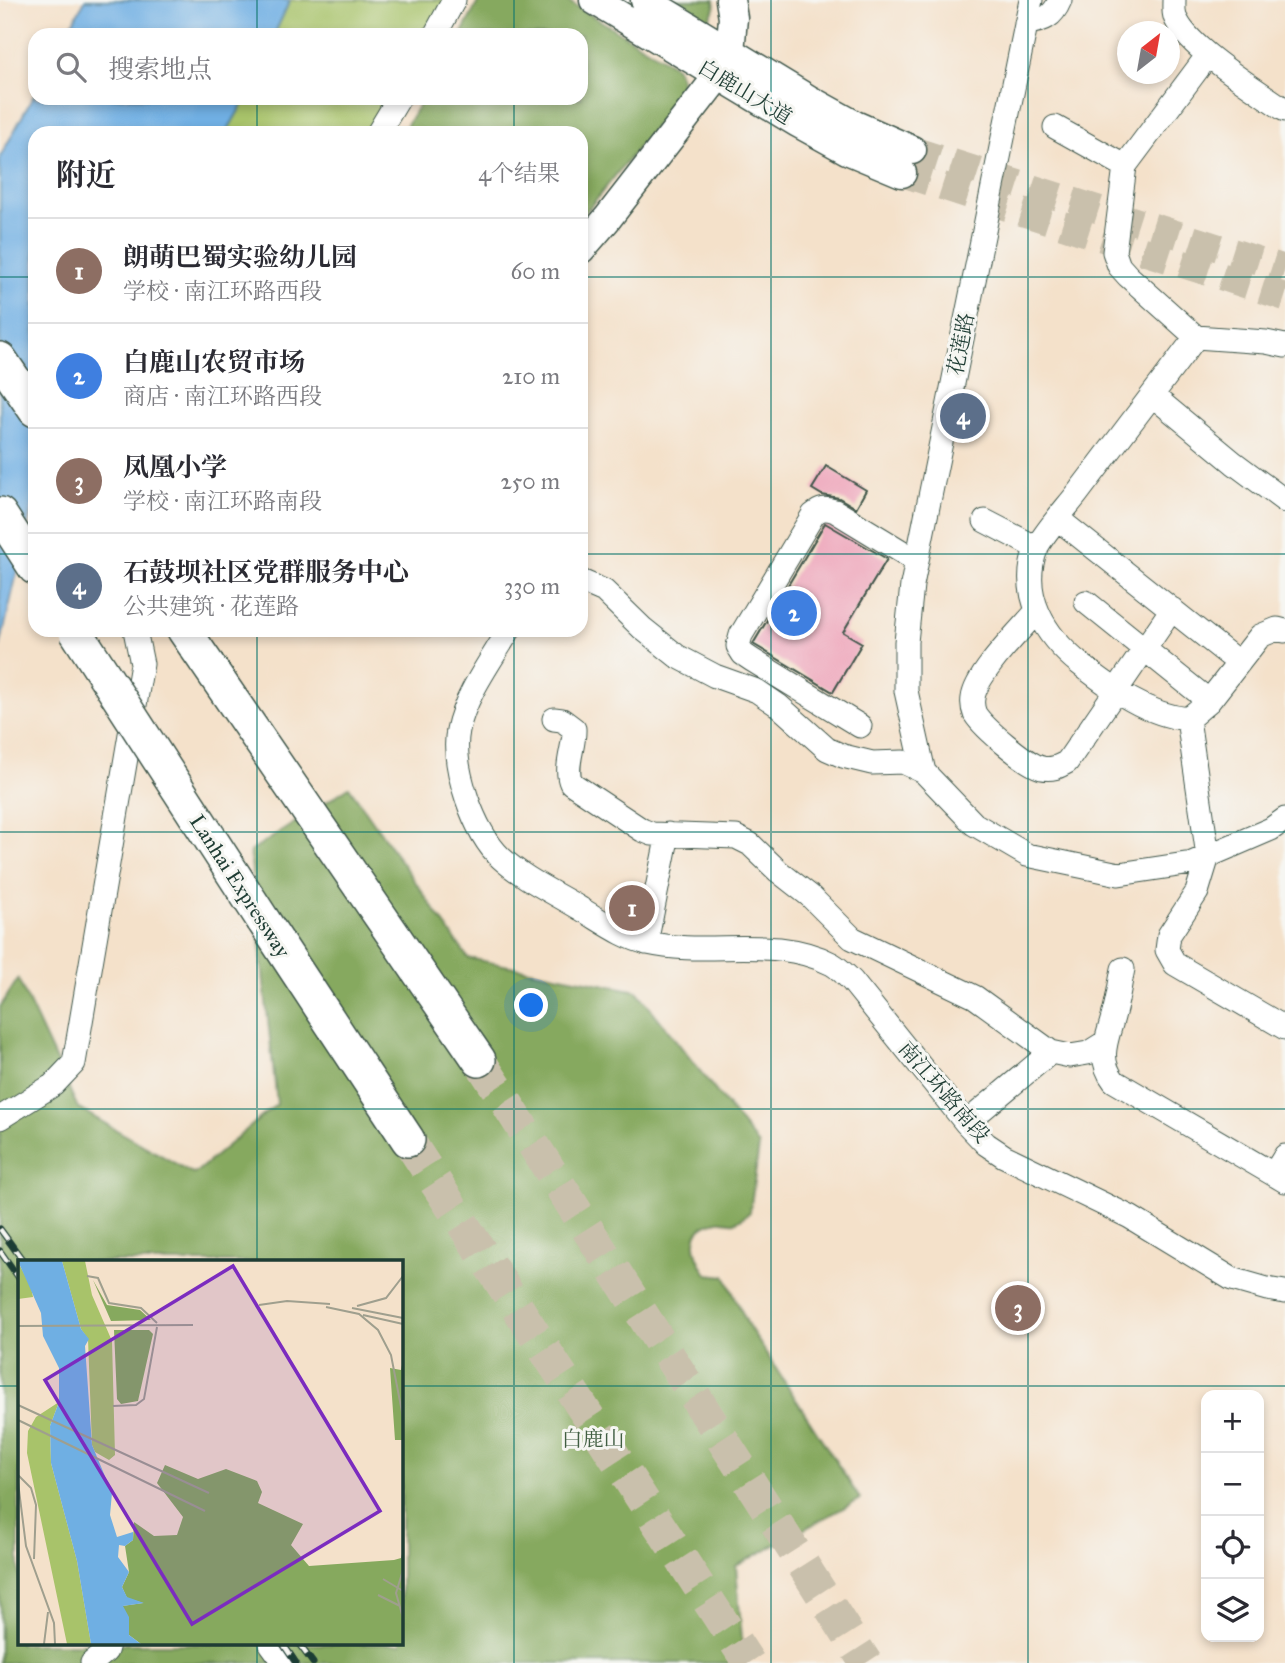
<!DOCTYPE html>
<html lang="zh">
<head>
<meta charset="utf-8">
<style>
	:root { --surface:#fff; --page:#f7f7f7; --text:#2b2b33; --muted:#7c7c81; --line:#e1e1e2; --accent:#0f766e }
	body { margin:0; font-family:"IM FELL Great Primer","Noto Serif SC",serif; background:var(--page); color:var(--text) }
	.controls { position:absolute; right:21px; bottom:21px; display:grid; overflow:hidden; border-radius:14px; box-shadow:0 4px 10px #0003 }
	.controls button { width:63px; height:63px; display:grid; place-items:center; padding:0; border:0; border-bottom:2px solid var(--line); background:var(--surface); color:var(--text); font:35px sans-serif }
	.compass { position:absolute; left:1117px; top:21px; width:63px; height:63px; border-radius:50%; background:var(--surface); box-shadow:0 4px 10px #0003; rotate:31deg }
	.you { position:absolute; left:532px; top:1006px; width:24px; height:24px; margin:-18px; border:5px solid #fff; border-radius:50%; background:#1a73e8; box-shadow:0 0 0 10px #1a73e833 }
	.badge { display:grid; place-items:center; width:46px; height:46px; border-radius:50%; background:var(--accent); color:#fff; font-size:23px; font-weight:700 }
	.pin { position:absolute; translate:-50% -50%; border:4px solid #fff; box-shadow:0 2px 7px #0006 }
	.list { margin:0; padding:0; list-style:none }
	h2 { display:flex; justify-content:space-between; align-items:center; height:91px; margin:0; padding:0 28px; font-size:30px }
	h2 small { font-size:23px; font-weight:400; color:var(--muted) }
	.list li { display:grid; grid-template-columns:46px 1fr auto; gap:21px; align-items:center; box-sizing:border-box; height:105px; padding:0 28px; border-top:2px solid var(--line) }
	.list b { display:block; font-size:26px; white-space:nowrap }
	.list p { margin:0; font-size:23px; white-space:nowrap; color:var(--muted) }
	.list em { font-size:23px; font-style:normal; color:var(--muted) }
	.icon { flex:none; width:38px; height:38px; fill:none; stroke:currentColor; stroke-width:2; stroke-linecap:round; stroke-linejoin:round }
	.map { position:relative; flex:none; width:1285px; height:1663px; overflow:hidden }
	.search { position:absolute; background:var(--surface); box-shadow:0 4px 10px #0003; left:28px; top:28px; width:560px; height:77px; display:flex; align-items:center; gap:18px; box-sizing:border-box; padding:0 24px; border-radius:21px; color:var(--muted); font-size:26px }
	.panel { position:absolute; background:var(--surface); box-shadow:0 4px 10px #0003; left:28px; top:126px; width:560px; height:511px; border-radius:21px }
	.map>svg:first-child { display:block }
	.green { fill:#a8c36a; stroke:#64804f; stroke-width:2 }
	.forest { fill:#86a95e; stroke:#527349; stroke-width:2; fill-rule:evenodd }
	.water { fill:#6fafe3; stroke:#47768c; stroke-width:2 }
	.building { fill:#efadc0 }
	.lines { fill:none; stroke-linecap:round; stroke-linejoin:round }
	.major-tunnel { stroke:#c9c0ac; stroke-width:28; stroke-dasharray:28 14; stroke-linecap:butt }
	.highway-tunnel { stroke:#c9c0ac; stroke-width:33; stroke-dasharray:33 17; stroke-linecap:butt }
	.minor-casing { stroke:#3f564a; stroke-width:25 }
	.major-casing { stroke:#3f564a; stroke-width:31 }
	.highway-casing { stroke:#3f564a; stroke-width:36 }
	.minor { stroke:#fff; stroke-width:23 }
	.major { stroke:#fff; stroke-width:28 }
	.highway { stroke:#fff; stroke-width:33 }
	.rail-casing { stroke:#1f3d34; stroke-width:7 }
	.rail { stroke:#f6f6f2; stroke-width:4.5; stroke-dasharray:13; stroke-linecap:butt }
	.highway-bridge-casing { stroke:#3f564a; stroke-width:36; stroke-linecap:butt }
	.highway-bridge { stroke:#fff; stroke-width:33 }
	.grid { fill:none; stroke:#0f766e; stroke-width:2; stroke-opacity:0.55 }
	.labels { text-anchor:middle; stroke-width:6; stroke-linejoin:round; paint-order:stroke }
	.street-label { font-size:21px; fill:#1f3d34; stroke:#f6f6f2 }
	.park-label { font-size:21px; fill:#415e42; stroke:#f6f6f2 }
	.inset-road { fill:none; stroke:#9f9f8e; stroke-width:2 }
	.view { fill:#7b2cbf; fill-opacity:0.15; stroke:#7b2cbf; stroke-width:3.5 }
	.inset-edge { fill:none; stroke:#1f3d34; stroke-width:3.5 }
</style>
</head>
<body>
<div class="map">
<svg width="1285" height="1663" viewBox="0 0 1285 1663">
	<rect width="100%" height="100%" fill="#f6f6f2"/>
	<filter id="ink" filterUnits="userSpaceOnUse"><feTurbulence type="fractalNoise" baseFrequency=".0143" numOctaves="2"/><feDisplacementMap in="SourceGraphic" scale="14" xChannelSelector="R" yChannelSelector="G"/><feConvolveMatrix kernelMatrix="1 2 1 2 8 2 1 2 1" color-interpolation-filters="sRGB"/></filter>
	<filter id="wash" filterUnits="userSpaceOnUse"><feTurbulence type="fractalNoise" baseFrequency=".00686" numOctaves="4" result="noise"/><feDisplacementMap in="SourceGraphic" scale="28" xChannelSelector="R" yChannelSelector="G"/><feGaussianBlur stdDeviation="1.57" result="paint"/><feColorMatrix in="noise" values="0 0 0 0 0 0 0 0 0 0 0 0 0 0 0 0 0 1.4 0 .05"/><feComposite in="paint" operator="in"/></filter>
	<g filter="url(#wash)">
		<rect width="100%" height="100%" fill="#f4e1ca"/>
		<!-- green -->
		<path class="green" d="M290,0H454L435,35H274Z
			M246,98H399L378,133H226Z"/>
		<!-- forest -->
		<path class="forest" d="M479,0H566L672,64C686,76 682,92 672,106L581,218V133H402L423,98H581V35H461Z
			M668,0H714L715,8L709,19L705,20Z
			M349,787L468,958L637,991L759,1146L750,1212C746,1215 740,1220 735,1222C730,1223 723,1220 718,1221C685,1227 693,1254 707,1274L725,1276L748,1325L860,1499L736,1566L744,1663H0V1007L18,979L78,1108L194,1174L277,1104L250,852ZM19,1262H401V1644H19Z"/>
		<!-- water -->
		<path class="water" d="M85,0H290L274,35H66Z
			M35,93V98H246L226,133H35V494L0,647V157Z"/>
		<g id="blocks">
			<!-- building -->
			<path class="building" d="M826,466L866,490L856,508L839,498L822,495L812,489Z
				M825,523L887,559L843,632L862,643L833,692L753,644Z"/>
		</g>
	</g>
	<g filter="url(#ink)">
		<use href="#blocks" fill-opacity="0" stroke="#3f564a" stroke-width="2"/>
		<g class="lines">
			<!-- major-tunnel -->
			<path class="major-tunnel" d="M912,150L1285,269
				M902,173L1285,297"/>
			<!-- highway-tunnel -->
			<path class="highway-tunnel" d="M479,1060L866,1663
				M408,1140L749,1663"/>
			<defs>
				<path id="minor" d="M1174,0C1174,7 1173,15 1177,21C1191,50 1257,90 1285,110
					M1026,23C1044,21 1053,17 1060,0
					M435,35L454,0
					M1208,55L1125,166L1114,252L1119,266L1128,276L1196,337L1266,342L1285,346
					M1055,127L1125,166
					M378,133L399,98
					M1196,337C1157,389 1117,441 1077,494C1067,507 1042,535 1036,549C1019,595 1045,636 1080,664C1112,689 1147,715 1188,719L1209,701L1260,636L1277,629L1285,631
					M1152,395L1234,463L1285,501
					M1058,519L1239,663
					M985,521L1037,548
					M581,581L604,591L642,628L677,656L715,676L757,691L779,706L827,749L843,756L872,763L903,762L924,772L974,824L1027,855L1119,874L1192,863L1271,829L1285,819
					M1086,602L1209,701
					M1036,612C1019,632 976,674 973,698C972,704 973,709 975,714C984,728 1026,764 1042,768C1052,770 1058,767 1067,762L1172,609
					M509,630C491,661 465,695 458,730C451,766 474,833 501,858C524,879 555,893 581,909C602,921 624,938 648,943C708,957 775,934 832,964C839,968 846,975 852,981L966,1123L986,1144L1004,1156L1130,1217L1232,1279L1267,1289L1285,1292
					M554,719L562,720L574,729C575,746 564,767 571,783L642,830L652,834L736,837L750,844L778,871L810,896L852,938L975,997L1051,1052L1070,1056L1088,1053L1104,1043
					M1188,719L1208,856L1197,892L1169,935L1167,950L1175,964L1285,1028
					M860,726L752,660L743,654L738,646L741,635L813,515C821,508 825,508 835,511L917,561
					M924,772L906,691V642L912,585L1031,0
					M646,943L668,834
					M1123,969C1120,983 1118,999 1114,1013C1108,1038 1096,1058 1114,1081L1285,1181
					M0,1118L53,1085L74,1063L142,664L135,630
					M966,1123L1051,1052
					M1274,1174L1285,1156
					M271,1644L285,1663
					M92,1663L106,1651L108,1644"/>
				<path id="major" d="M594,0L798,123L847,150L902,173
					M645,0L808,99L855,125L912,150
					M730,0L733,18L730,52
					M581,249L607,219L718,76"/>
				<path id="highway" d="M0,359L35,410
					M0,514L35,568
					M184,630L479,1060
					M263,920L408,1140"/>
			</defs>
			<!-- minor casing -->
			<use href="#minor" class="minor-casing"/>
			<!-- major casing -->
			<use href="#major" class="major-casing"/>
			<!-- highway casing -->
			<use href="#highway" class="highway-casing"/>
			<!-- minor -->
			<use href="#minor" class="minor"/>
			<!-- major -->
			<use href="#major" class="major"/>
			<!-- highway -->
			<use href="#highway" class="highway"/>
			<defs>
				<path id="rail" d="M0,1229L24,1262
					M0,1251L19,1278
					M283,1644L296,1663
					M299,1644L313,1663"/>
			</defs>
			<!-- rail casing -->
			<use href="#rail" class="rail-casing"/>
			<!-- rail -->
			<use href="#rail" class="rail"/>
			<defs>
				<path id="highway-bridge" d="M75,630L263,920"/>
			</defs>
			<!-- highway-bridge casing -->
			<use href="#highway-bridge" class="highway-bridge-casing"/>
			<!-- highway-bridge -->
			<use href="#highway-bridge" class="highway-bridge"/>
		</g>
	</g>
	<!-- grid -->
	<path class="grid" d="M257,0V35M514,0V35M771,0V1663M1028,0V1663M257,98V133M514,98V133M0,277H35M581,277H1285M0,554H35M581,554H1285M257,630V1262M514,630V1663M0,832H1285M0,1109H1285M0,1386H19M401,1386H1285M257,1644V1663"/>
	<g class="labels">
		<!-- street labels -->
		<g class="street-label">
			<text transform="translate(745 92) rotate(31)" y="7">白鹿山大道</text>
			<text transform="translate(961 344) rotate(-79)" y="7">花莲路</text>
			<text transform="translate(240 886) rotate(57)" y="7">Lanhai Expressway</text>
			<text transform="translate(944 1092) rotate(49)" y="7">南江环路南段</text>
		</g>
		<!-- park labels -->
		<g class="park-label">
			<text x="593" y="1446">白鹿山</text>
		</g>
	</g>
	<!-- overview -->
	<g transform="translate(18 1260)">
		<rect width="385" height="385" fill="#f4e1ca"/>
		<path d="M44,1H67L74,35L94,81L97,195L91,200L77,192L74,185L70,79L63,69ZM0,2L13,27L15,37L0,39ZM41,142L32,166L33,203L59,301L73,384H49L9,193L10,171L18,157Z" fill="#a8c36a"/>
		<path d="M75,20L89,45L122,50L133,60L93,61ZM96,70H131L135,74L120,141L103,144L99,139ZM385,100V170L384,180H377L372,108L383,110ZM147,205L180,219L208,209L239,221L244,232L240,243L285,264L273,285L291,306L376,300L383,298L385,290V384H123L111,375L104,346L125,343L109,338L104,327L111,312L107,286L115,280L116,262L136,276L159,275L165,257L139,223Z" fill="#86a95e"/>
		<path d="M44,1L63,69L71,79L67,86L74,185L94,233L92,255L99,277L115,272V280L107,286L101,285L100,297L111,312L104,327L109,337L126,343L105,346L111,357V375L123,384H73L59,301L33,203L32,166L41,142V108L25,76L23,53L0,1Z" fill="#6fafe3"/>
		<path class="inset-road" d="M69,16L80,18L91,43L123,48L139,63M241,45L269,41L312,44M339,46L368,38L385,16M308,47L341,54L360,70L373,95L385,157M334,48L385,58M345,55L385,64M0,66L175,65M0,79V110M0,145L191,233M95,146L118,145L126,139L139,67M0,160L187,251M385,168V214M0,215L13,228L18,245L16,299M0,222L8,286L36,363L37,384M385,310L378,333L385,358M365,319L385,331M360,335L382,346M26,384L30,352"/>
		<path class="view" d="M215,6L362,251L174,364L27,120Z"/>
		<rect width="385" height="385" class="inset-edge"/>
	</g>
</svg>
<div class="controls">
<button>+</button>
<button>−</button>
<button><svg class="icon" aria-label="locate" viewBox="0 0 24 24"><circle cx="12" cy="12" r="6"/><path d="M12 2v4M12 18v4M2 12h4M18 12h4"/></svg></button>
<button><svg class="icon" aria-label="layers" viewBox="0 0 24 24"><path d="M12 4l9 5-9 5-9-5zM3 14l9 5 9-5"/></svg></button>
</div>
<svg class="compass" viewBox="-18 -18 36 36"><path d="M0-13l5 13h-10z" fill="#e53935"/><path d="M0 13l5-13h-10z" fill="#7c7c81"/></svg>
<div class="you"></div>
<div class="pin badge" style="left:632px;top:908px;background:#8d6e63">1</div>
<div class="pin badge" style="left:794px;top:613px;background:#3f7fe0">2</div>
<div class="pin badge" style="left:1018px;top:1308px;background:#8d6e63">3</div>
<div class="pin badge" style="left:963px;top:416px;background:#5c6f8a">4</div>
<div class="search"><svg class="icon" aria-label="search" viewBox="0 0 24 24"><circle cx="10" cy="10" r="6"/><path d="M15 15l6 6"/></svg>搜索地点</div>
<section class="panel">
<h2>附近<small>4个结果</small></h2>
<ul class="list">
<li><span class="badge" style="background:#8d6e63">1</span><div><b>朗萌巴蜀实验幼儿园</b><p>学校 · 南江环路西段</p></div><em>60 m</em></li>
<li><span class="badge" style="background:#3f7fe0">2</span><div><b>白鹿山农贸市场</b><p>商店 · 南江环路西段</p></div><em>210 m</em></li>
<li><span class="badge" style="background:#8d6e63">3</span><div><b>凤凰小学</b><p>学校 · 南江环路南段</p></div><em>250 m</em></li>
<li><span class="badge" style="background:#5c6f8a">4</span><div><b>石鼓坝社区党群服务中心</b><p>公共建筑 · 花莲路</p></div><em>330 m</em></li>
</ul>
</section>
</div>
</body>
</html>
